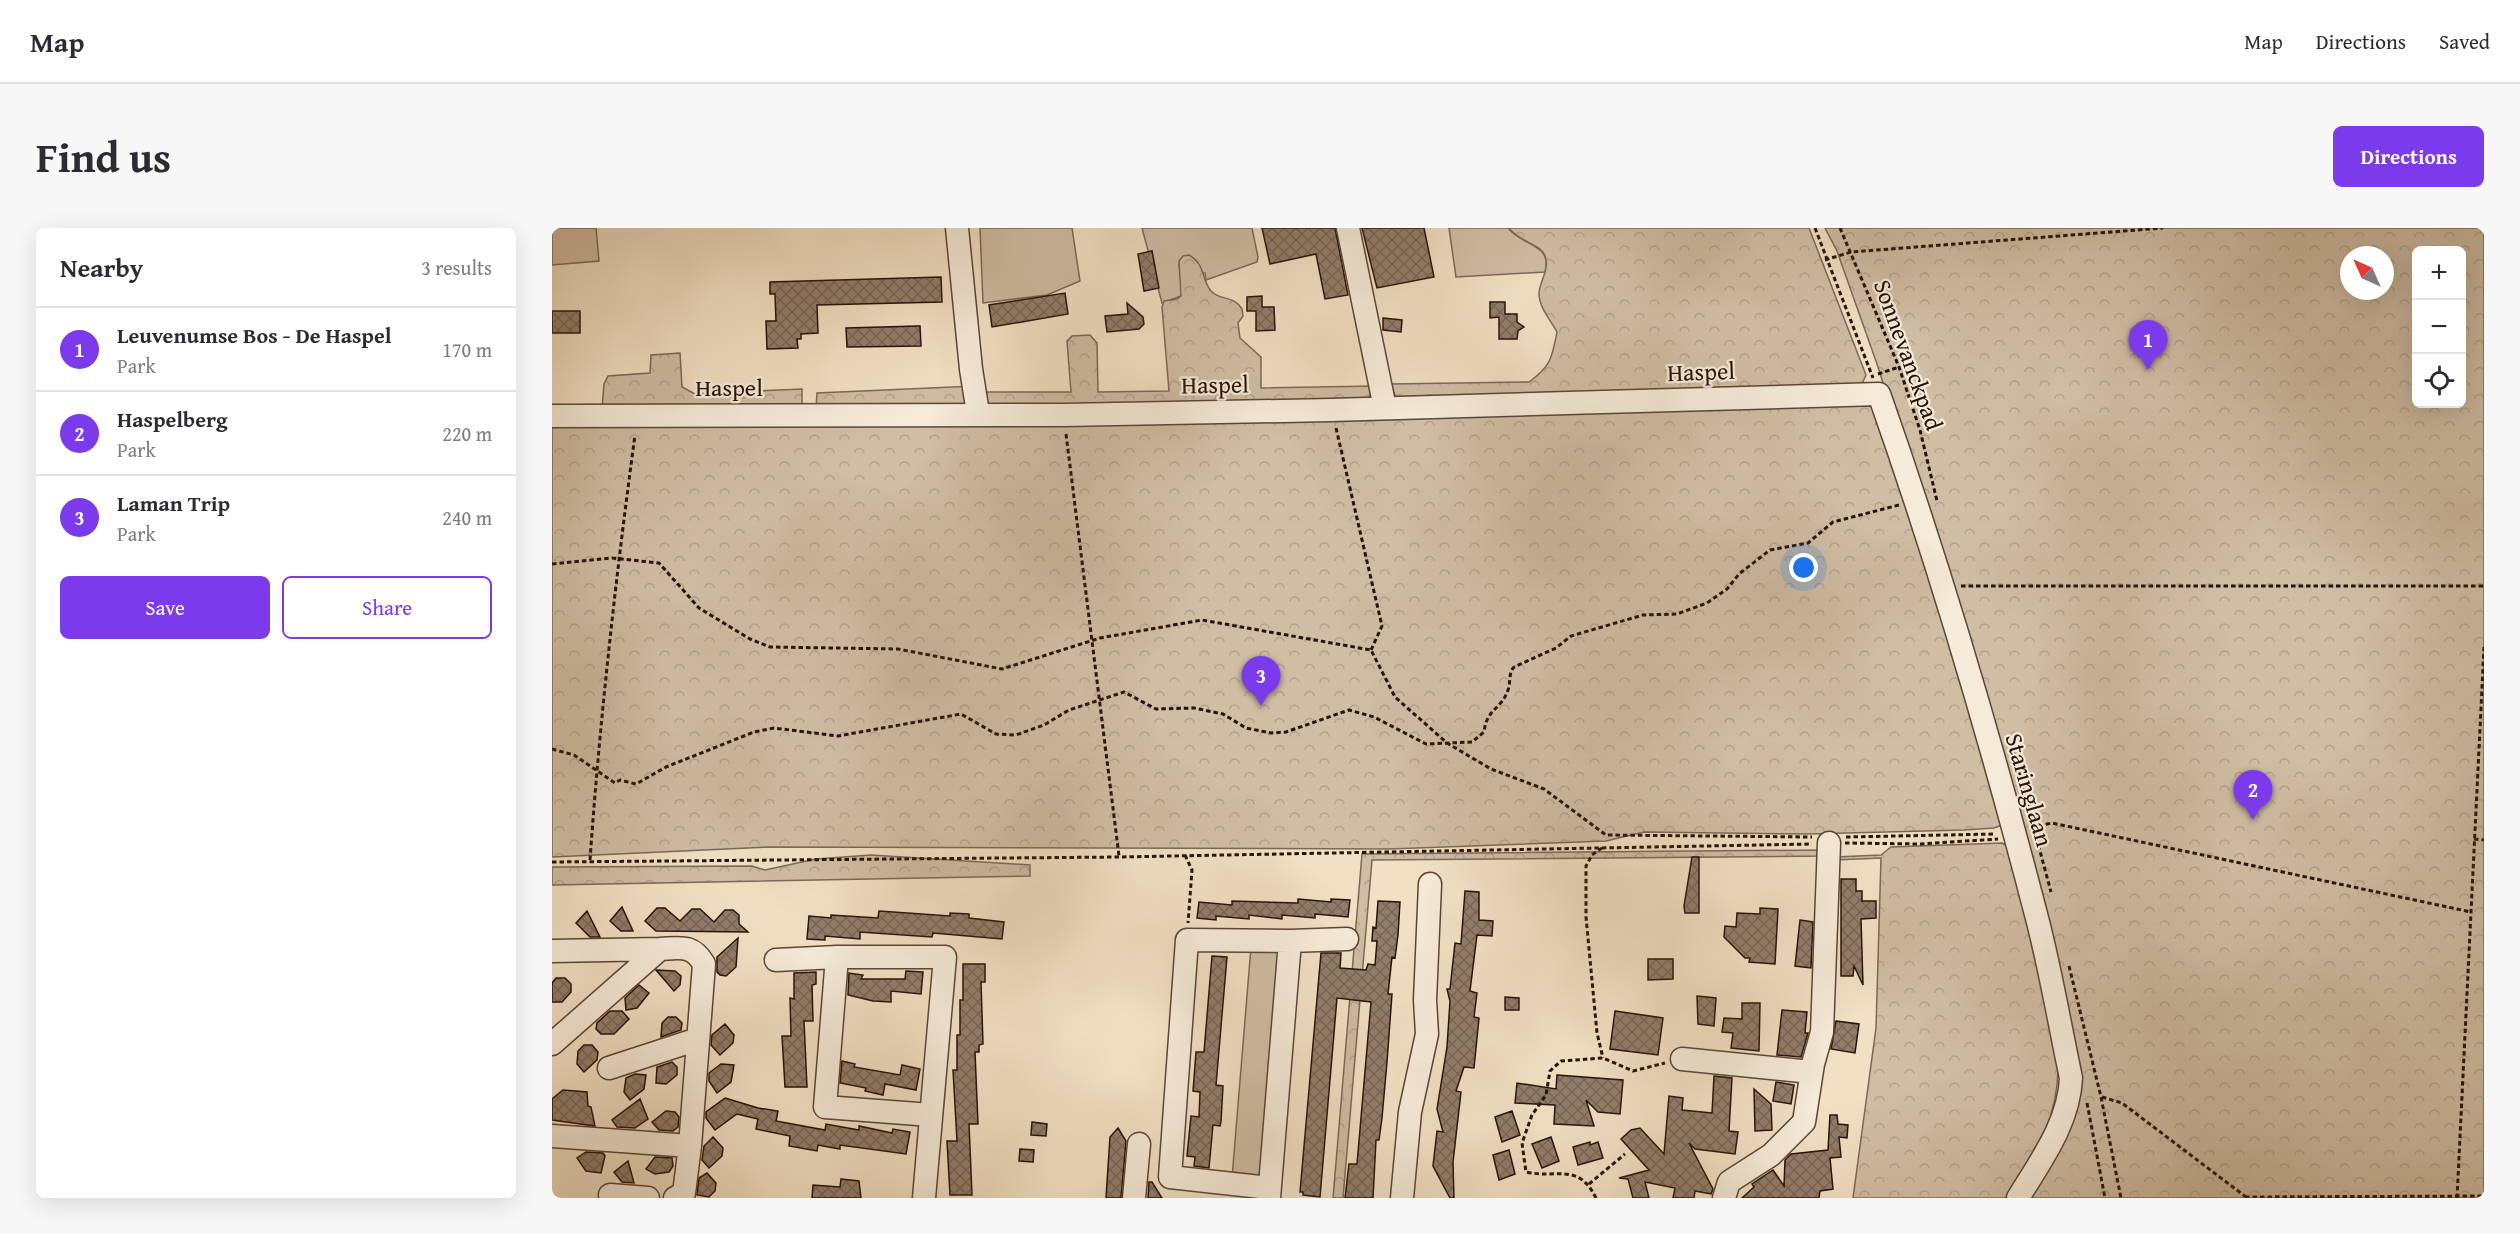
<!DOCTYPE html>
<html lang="en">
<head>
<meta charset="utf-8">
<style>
	:root { --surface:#fff; --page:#f7f7f7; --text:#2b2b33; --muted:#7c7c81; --line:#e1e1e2; --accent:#7c3aed }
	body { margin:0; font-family:"Gentium Book Plus",serif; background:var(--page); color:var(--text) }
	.controls { position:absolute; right:18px; top:18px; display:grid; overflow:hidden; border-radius:9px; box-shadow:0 6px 24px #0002 }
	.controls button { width:54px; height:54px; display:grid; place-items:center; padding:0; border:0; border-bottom:2px solid var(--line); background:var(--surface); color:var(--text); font:30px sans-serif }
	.compass { position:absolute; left:1788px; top:18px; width:54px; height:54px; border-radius:50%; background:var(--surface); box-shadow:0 6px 24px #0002; rotate:315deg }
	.you { position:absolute; left:1252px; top:340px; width:21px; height:21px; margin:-15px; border:4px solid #fff; border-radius:50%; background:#1a73e8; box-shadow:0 0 0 9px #1a73e833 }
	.badge { display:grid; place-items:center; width:39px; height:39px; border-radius:50%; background:var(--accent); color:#fff; font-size:20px; font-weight:700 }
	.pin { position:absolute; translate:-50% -50px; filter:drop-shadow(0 2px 3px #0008) }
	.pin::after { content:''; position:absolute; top:32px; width:21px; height:18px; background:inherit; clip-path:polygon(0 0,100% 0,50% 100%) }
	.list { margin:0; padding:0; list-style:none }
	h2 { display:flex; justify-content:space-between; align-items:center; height:78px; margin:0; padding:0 24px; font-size:26px }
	h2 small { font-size:20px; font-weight:400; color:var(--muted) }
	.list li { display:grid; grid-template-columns:39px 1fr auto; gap:18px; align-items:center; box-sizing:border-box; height:84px; padding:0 24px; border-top:2px solid var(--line) }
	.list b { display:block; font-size:22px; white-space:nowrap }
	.list p { margin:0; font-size:20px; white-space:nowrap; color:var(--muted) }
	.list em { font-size:20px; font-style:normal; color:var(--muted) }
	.actions { display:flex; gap:12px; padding:18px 24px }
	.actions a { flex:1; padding:14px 0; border:2px solid var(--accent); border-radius:9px; text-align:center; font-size:21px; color:var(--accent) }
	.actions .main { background:var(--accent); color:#fff }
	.icon { flex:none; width:33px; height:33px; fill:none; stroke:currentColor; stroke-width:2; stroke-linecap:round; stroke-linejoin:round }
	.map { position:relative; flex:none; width:1932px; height:970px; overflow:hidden; border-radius:9px }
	header { display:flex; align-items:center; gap:36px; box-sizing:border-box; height:84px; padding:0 30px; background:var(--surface); border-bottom:2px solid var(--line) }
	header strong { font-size:28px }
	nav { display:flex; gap:33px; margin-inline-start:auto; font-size:21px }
	.intro { display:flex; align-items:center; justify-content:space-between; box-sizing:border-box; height:144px; padding:0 36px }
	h1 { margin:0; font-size:42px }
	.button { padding:15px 27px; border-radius:9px; background:var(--accent); color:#fff; font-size:21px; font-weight:700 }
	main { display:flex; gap:36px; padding:0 36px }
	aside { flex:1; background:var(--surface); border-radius:9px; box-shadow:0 6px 24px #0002 }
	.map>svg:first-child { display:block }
	.green { fill:#cfbda4; stroke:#7c6856; stroke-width:1.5 }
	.forest { fill:url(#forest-crowns); stroke:#7c6856; stroke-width:1.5; fill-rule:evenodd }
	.building { fill:url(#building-cross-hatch); stroke:#281209; stroke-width:1.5 }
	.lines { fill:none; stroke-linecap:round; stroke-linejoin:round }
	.minor-casing { stroke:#5a4638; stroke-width:25 }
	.path { stroke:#281209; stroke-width:3; stroke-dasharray:4.5 3; stroke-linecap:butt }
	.minor { stroke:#f6ebd9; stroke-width:22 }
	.labels { text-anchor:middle; stroke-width:4.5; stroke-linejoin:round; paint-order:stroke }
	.street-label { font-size:24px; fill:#281209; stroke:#f6ebd9 }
</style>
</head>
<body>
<header>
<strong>Map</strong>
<nav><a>Map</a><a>Directions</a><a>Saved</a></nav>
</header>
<div class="intro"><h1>Find us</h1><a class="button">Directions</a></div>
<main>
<aside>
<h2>Nearby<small>3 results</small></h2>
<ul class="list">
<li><span class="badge">1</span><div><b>Leuvenumse Bos - De Haspel</b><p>Park</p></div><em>170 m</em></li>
<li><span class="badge">2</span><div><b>Haspelberg</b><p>Park</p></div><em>220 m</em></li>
<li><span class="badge">3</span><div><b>Laman Trip</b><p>Park</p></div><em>240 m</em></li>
</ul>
<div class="actions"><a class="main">Save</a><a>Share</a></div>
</aside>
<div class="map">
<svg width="1932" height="970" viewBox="0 0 1932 970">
	<defs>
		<pattern id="forest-crowns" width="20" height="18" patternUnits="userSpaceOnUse" patternTransform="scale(1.5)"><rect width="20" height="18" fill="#cfbda4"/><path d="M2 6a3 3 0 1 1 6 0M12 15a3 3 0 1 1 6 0" fill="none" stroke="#b2a18c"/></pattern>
		<pattern id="building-cross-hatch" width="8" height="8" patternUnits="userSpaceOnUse" patternTransform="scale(1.5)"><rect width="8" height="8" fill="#917d6a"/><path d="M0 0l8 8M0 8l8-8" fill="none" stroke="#766555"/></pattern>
	</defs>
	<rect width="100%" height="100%" fill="#f1e0c4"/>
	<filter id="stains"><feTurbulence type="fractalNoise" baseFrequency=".00333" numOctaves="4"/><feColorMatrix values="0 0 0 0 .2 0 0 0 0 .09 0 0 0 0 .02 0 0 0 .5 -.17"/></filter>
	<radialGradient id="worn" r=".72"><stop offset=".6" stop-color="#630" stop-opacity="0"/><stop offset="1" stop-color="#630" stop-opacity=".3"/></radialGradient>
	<!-- green -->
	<path class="green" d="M0,0H44L47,33L0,37Z
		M428,0H520L528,53L495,67L431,75Z
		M590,0H700L706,29L705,34L654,52L653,45L627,37L630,58L629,68L610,75Z
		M897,0H956C970,18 1001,16 993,44L904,49Z
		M699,719L731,720L712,954L680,950Z"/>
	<!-- forest -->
	<path class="forest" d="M957,0H1257L1314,147L1309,158L846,174L838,156L977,154C999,138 1000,130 1005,104C998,91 987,80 987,65C988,53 998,40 993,28C989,16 967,14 957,0Z
		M1273,0H1932V970H1479L1517,888L1474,604L1325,136L1285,23ZM1864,22H1910V176H1864ZM1797,27H1833V63H1797Z
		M637,27C654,37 649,51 659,63C670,74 680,66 690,81L691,88L686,95L688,110L709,129V160L824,158L814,174L435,178V164H519L515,113L520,108L538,107L545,115L546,164L617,163L610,79L612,73L625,71L629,68L627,33L631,28Z
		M128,125L130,159L143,166L250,161V180L50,181L52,156L56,148L98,145L99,127Z
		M423,158L424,178L264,180L265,165Z
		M1319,171L1328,183L1453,596L1442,600L1412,602L1256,606L1092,604L1054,613L837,621L217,619L0,629V193Z
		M1450,615L1458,620L1463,632L1506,837C1507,885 1484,929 1459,970H1301L1324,800L1329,630L1283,632V629L1329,627L1339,619Z
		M1271,622V628L820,632L791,970H781L810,626Z
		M319,627L478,637V648L0,657V639L200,638L213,642L264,631Z"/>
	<!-- building -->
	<path class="building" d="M710,0H783L796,67L773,71L764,26L718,36Z
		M810,0H872L882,49L825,60Z
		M600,23L607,60L592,63L586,26Z
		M389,49L390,74L265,77L266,105L249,106V111H245L246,120L215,121L214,93H224L223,66H218V54Z
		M513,65L516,86L440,99L437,77Z
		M710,68V79H722L723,102L704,103V83H695V69Z
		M938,74H953V86H965V94L972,99L966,103L965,111H947V89L938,90Z
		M575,75L591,89L592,96L587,101L555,104L553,88L576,86Z
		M0,83H28V105H0Z
		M831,90L850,92L849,104L831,102Z
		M366,98H368L369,118L295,119L294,100Z
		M1140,629H1147V685H1133L1132,678Z
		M1289,651H1304V663H1310V673H1324V690L1309,691L1311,757L1302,738L1301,748H1289Z
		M913,663L927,664V692L941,693L940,708L925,707L918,763L925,765L922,789L927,790L922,840L912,839L904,863L909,864L901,934L902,970H898L881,938L885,903L891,904L885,881L895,819L898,773L895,761H898L903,715L909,716Z
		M746,671L779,674V671L798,672L796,689L763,686V690L730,687V691L697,687V691L664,688V692L645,690L647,674L680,677V673L746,675Z
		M826,673L848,674L846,707L843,730L840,729L836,766H840L835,834L830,890L827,912H824L821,970H793L797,936H805L819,774L785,770L768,969L751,967V964H748L769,725H789L788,740L814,742L816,736L823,737L825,713H820L821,699L824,700Z
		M70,679L81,703H69L58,693Z
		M105,680H113L128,693L140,681H148L162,694L173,682H181L187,687V696L196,704L104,703L93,693Z
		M1208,680L1226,681L1223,736L1197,734L1198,730H1193L1172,709L1173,698L1184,699L1185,685L1208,686Z
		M35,683L48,709H38L24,695Z
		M327,683L398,688V685L417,686V690L452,694L450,711L381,705L380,709L308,704V711L273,708V712L255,711L257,688L279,690V687L326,690Z
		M1248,692L1261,694L1259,740L1243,738Z
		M186,710L184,739L174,748L168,747L165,744V729Z
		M660,728L675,729L664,857L671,858L669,894L668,898L661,897L657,940L642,938L643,929L635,928L639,888L647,889L648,864L641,863L644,824H652Z
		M1096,731H1121V751L1096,752Z
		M411,736H433V754H429L431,816L427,817V824H423L426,896H417L420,967H398L395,913H405L401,842H405V807H408V772H411Z
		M104,742L123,743L129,748L128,757L122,763Z
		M354,743L371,744L369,766L339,763V774L321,773L296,767L297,745L311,747L309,751H353Z
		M264,744V756L260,757L261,793H252L255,859H233L230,808H239L238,770L242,771V745Z
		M4,750H13L19,756V764L10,774H0V755Z
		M87,757L97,765L85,780L74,782L73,770Z
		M1145,768L1164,770L1162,798L1146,796Z
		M953,769L967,770V782H953Z
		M1190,775H1208L1207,823L1179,820L1181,805L1170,804L1172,790L1190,791Z
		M1230,782L1255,784L1253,805H1256L1249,829L1225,827Z
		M58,783H70L77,791L62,806H49L44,801L45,795Z
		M1063,783L1111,790L1106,827L1058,821Z
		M116,789H124L130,795L129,802L109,809L110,795Z
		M1284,793L1307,796L1303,825L1279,821Z
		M173,796L182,807L181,815L168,827L159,817L160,807Z
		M32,817H40L46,824L45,832L32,844L25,836L26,823Z
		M290,833L303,836L302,839L348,847L350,837L368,841L364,862L333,856L331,867L313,863L314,860L288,855Z
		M120,834L125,839V847L114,856L104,855L105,839Z
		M169,836L182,837L179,854L165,865L157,853V845Z
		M83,846L94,847L92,861L78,872L72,864L74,850Z
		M1005,847L1071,852L1068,886L1046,884L1034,872L1042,898L1002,896L1003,877L963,875L965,855L1004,861Z
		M1162,848L1180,850L1177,903L1186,904L1183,926L1143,921L1137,915L1161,961L1159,966L1143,963L1142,970H1121L1123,960L1093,954L1097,970H1081L1076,951L1067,950L1097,942L1069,911L1079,902L1088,900L1112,926L1117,868L1131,870L1130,882L1160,885Z
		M1224,854L1242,857L1239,876L1221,873Z
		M1202,861L1219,876L1220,902L1203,903Z
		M11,862L35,864L36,878L39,879L43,898L0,892V871Z
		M173,870L206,880L226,883L224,893L273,902L274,896L307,902V898L340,905L341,901L358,904L354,926L288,917V921L266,917L265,923L237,918L238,908L204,901L206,891L185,886L163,902L154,890V884Z
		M88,871L96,891L83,900L65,899L60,892Z
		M114,883L123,884L127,889L126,899L121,903L107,902L100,894Z
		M960,883L968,907L950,914L943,889Z
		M1278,887H1285L1286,896L1296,897L1295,910L1287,909L1289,929L1278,930L1281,961L1268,963L1267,970H1190L1202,959L1200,956L1221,942L1232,958L1233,932L1239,926L1276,922Z
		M480,894L495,896L494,908L479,907Z
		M566,900L574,913L569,970H554L558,909Z
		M161,909L171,920L170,928L157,940L150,932L152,918Z
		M999,909L1007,933L990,940L980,916Z
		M1038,914V917L1046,914L1051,930L1026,937L1021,919Z
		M468,921L482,922L481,934L467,933Z
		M957,922L963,946L947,952L941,927Z
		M34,924L51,925L53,928L49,945L34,943L25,930Z
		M103,929L120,930L121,938L117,944L103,946L94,941Z
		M76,933L82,955L70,954L62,944Z
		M155,945L164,955L163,963L157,969L145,967L147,950Z
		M289,951L307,953L309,970H260L261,957L288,959Z
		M597,954H600L610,970H596Z"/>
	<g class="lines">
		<defs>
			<path id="minor" d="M405,0L419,141L426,185
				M796,0L833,180
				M0,188L512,187L779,182L1327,166C1388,339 1440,516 1486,694C1499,745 1508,798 1519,850C1517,895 1489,932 1466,970
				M738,713L795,711
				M0,723L108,721
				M224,732L285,729
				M0,816L108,721C129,720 140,716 152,736L138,918L0,908
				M1130,831L1259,844
				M57,840L146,811
				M58,967L96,970
				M123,970L132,965L138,918
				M372,970L393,729H285L273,879L379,887
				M582,970L587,916
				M717,970L738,713L635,712L618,949L717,960
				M850,970L858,884L875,806L873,772L878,656
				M1172,970L1177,954L1219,927L1252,894L1261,836L1270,804L1277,615"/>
		</defs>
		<!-- minor casing -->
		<use href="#minor" class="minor-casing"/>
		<!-- path -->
		<path class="path" d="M1263,0L1321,150
			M1288,0L1347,139L1368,202L1385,273
			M1273,32L1299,24L1611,0
			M1326,146L1347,139
			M784,200L830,398L819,422
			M514,206L567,628
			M0,336L60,330L107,335L147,380L198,411L218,419L346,421L450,441L548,410L650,392L819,422L843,469L895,515L939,541L992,561L1054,607L1260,609
			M1409,358H1932
			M0,521L22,527L63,555L68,552L84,556L114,539L202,504L222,500L286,508L409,486L444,506L464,507L492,497L517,482L572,464L604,481L642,480L671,486L694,500L719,505L734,504L797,482L822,489L874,516L920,514L932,504C935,480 949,482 956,462C959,454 956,446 962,439L1004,420L1019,408L1091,387L1125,386L1155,375L1175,361L1187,346L1218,322L1256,315L1281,294L1347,277
			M1461,523L1499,664
			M1479,599L1500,595L1919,684
			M1294,609L1443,606
			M1922,611L1932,612
			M1293,615L1368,616L1446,611
			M1050,620L1040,627L1034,638V689L1045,805L1051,830
			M633,627L640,642L636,695
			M38,632C48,490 64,348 83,207
			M0,634L567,629L1260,616
			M1517,738L1549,869L1569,970
			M1550,869L1570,875L1694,969
			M1535,875L1553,970
			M1037,956L1073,926
			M1693,969L1932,968
			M1044,970C1026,934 1006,951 974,944L970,915L980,887L994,867L998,843L1009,833L1051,830L1081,843L1113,835
			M1905,970L1932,419"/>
		<!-- minor -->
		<use href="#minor" class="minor"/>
	</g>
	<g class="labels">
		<!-- street labels -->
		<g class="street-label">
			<text transform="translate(1356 127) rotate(70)" y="8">Sonnevanckpad</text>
			<text transform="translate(1149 144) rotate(-2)" y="8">Haspel</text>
			<text transform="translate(663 157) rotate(-1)" y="8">Haspel</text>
			<text x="177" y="168">Haspel</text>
			<text transform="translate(1477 562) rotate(74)" y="8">Staringlaan</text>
		</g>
	</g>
	<rect width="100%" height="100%" filter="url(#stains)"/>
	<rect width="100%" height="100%" fill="url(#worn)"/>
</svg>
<div class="controls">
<button>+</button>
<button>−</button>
<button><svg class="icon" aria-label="locate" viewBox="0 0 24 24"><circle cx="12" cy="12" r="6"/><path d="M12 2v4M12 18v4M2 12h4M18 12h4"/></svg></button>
</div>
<svg class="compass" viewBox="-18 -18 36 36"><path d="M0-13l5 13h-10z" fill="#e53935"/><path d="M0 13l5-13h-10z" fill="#7c7c81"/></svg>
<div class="you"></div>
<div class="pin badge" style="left:1596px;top:142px">1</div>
<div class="pin badge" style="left:1701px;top:592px">2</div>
<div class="pin badge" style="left:709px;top:478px">3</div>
</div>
</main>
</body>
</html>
